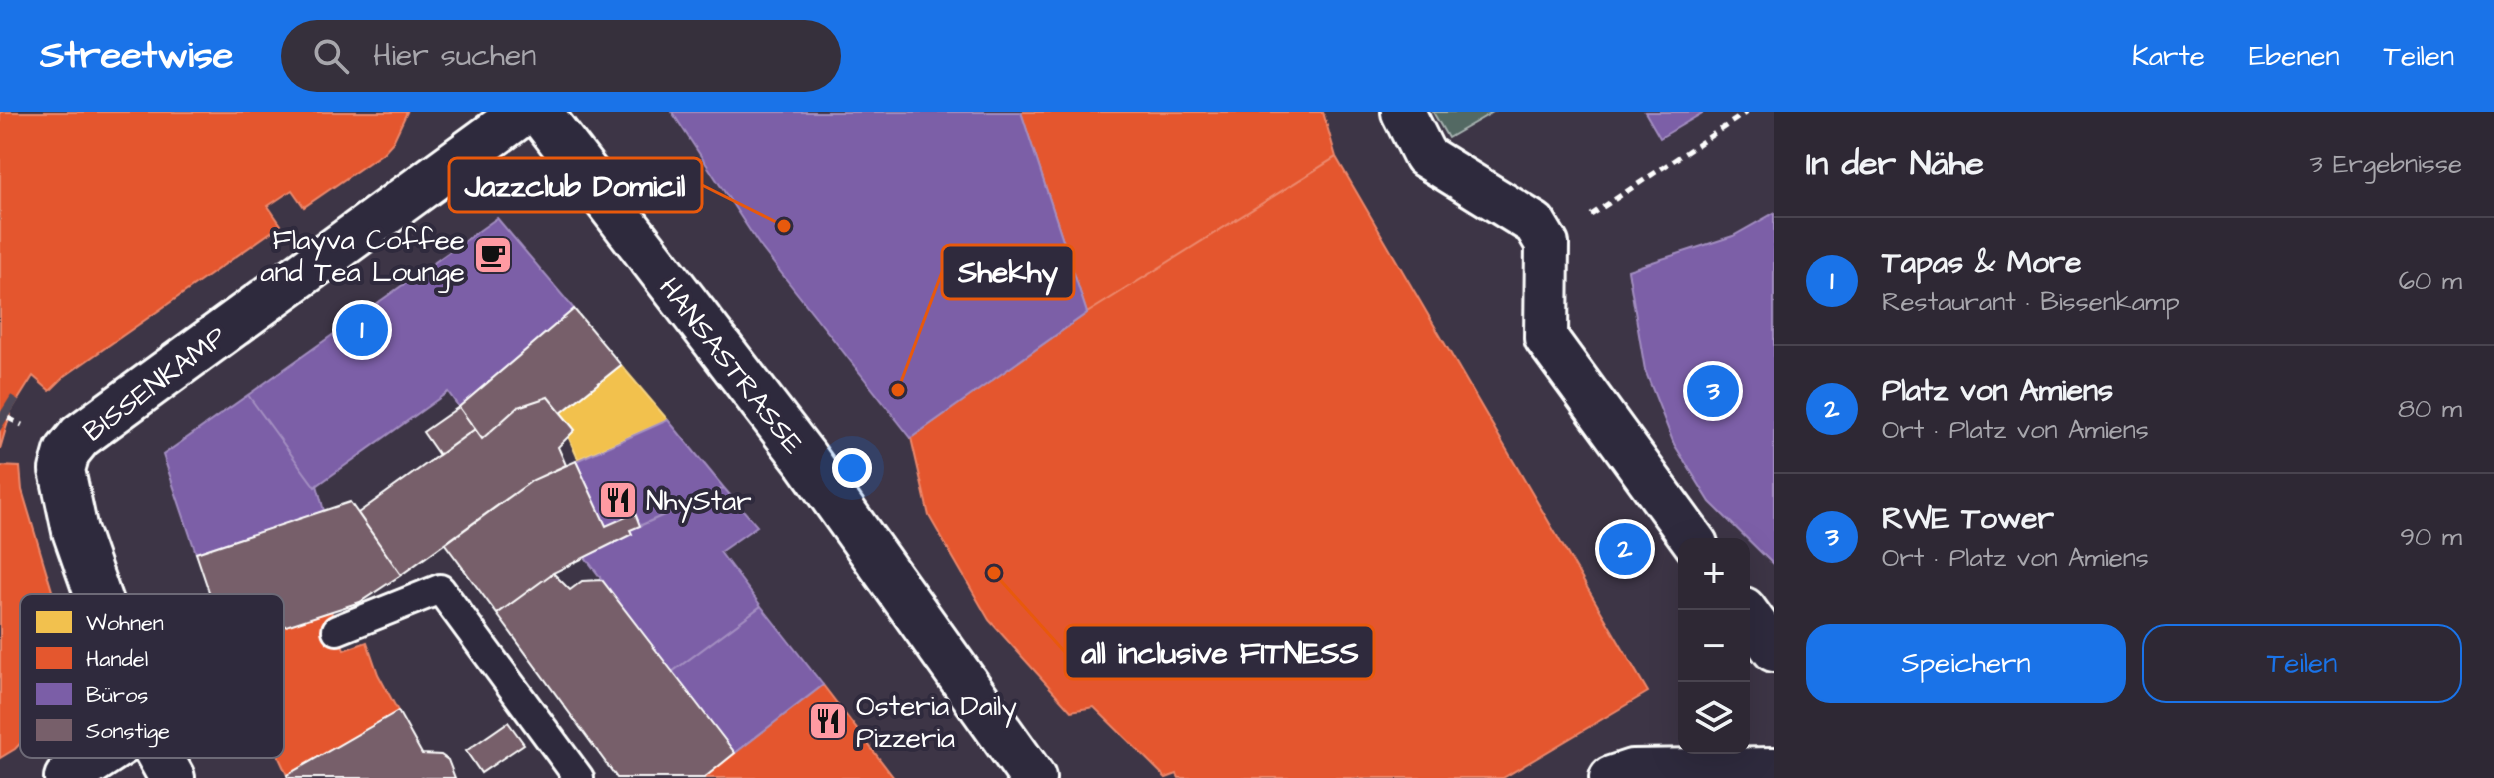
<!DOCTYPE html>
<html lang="de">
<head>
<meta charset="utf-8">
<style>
	:root { --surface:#2e2834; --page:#36303c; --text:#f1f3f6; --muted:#a7a6ac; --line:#49444f; --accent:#1a73e8 }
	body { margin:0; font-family:"Architects Daughter",sans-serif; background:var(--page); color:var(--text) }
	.controls { position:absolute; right:24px; bottom:24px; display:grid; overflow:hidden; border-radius:16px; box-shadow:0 8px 32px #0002 }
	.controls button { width:72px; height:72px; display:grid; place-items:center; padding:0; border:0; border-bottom:2px solid var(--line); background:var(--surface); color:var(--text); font:40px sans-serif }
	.you { position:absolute; left:852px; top:356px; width:28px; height:28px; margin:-20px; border:6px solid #fff; border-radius:50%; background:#1a73e8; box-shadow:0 0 0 12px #1a73e833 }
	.badge { display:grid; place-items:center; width:52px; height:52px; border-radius:50%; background:var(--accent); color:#fff; font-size:26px; font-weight:700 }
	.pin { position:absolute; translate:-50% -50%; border:4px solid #fff; box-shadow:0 2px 8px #0006 }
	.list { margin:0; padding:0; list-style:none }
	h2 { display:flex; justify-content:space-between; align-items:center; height:104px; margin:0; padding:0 32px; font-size:34px }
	h2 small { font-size:26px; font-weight:400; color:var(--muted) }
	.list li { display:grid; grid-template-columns:52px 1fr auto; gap:24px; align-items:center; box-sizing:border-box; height:128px; padding:0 32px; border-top:2px solid var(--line) }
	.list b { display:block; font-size:30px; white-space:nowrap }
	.list p { margin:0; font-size:26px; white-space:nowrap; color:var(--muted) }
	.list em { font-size:26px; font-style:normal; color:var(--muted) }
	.actions { display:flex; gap:16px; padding:24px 32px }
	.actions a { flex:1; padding:18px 0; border:2px solid var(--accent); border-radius:24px; text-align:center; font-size:28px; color:var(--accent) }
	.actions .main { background:var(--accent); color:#fff }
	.icon { flex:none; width:44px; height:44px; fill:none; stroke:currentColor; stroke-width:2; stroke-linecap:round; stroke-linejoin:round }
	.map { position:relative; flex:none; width:1774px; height:666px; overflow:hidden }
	header { display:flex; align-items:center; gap:48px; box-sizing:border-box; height:112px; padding:0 40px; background:var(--accent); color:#fff }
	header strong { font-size:38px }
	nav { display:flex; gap:44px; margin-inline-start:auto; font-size:28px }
	.search { width:560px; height:72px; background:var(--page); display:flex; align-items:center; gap:20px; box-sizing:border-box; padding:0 28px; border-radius:44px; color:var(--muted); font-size:30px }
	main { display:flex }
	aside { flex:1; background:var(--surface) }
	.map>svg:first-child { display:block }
	.green { fill:#536964; stroke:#a9b4b2; stroke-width:2 }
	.homes { fill:#f2c14e; stroke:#f6d483; stroke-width:2 }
	.shops { fill:#e4572e; stroke:#ec896d; stroke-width:2 }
	.offices { fill:#7b5ea7; stroke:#a38ec1; stroke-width:2 }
	.building { fill:#775f6a; stroke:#fff; stroke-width:2 }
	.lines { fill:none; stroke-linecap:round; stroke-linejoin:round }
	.pedestrian-tunnel { stroke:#504958; stroke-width:42; stroke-dasharray:42 21; stroke-linecap:butt }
	.service-casing { stroke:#fff; stroke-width:34 }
	.pedestrian-casing { stroke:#fff; stroke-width:48 }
	.minor-casing { stroke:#fff; stroke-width:50 }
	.path { stroke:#fff; stroke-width:5; stroke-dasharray:8 6; stroke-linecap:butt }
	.service { stroke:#2f2a3d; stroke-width:28 }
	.pedestrian { stroke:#2f2a3d; stroke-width:42 }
	.minor { stroke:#2f2a3d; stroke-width:44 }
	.labels { text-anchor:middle; stroke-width:8; stroke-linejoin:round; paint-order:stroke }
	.poi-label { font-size:28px; fill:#fff; stroke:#2f2a3d; text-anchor:start }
	.street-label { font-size:28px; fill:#fff; stroke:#2f2a3d }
	.key { fill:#2f2a3d; stroke:#6d6a77; stroke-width:2 }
	.key-label { font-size:22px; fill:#fff }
	.leader { fill:none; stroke:#e8590c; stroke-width:3 }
	.callout-dot { fill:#e8590c; stroke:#2f2a3d; stroke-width:3 }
	.callout { fill:#2f2a3d; stroke:#e8590c; stroke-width:3 }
	.callout-label { font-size:30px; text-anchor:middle; font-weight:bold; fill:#fff }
</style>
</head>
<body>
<header>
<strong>Streetwise</strong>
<div class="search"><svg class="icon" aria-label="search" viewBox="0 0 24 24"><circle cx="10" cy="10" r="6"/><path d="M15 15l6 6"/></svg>Hier suchen</div>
<nav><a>Karte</a><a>Ebenen</a><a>Teilen</a></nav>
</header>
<main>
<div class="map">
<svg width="1774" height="666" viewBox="0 0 1774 666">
	<rect width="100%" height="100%" fill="#3d3546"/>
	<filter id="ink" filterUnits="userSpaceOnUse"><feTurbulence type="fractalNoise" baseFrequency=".0125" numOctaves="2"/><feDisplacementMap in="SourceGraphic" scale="16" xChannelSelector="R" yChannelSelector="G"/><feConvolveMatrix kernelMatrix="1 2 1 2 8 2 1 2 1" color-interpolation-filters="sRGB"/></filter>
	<g filter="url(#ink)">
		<!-- green -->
		<path class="green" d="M1433,0H1493L1448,26Z"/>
		<!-- homes -->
		<path class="homes" d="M621,253L668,308L578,347L568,324L575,318L561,301Z"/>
		<!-- shops -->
		<path class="shops" d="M0,0H407L393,30L383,41L304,95L292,78L268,94L281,113L65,264L50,279L33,264L11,299L0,337Z
			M1021,0H1323L1336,45L1087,201Z
			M1336,45L1648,580L1503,666H1179L1177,662L1166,666L1094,595L1071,599L989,508L929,404L911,326L1087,201Z
			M0,354L20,355L22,378L67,529L66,555L51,599L15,637L0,646Z
			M331,499L344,538L367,530L378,562L398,599L287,663L227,533Z
			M823,573L894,666H704L735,641Z"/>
		<!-- offices -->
		<path class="offices" d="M672,0H1021L1087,201L911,326L760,134Z
			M1645,0H1704L1660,26Z
			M1774,101V453L1710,390L1674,332L1645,258L1628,158L1733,124Z
			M497,106L574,197L459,295L448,280L315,375L248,283Z
			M248,283L315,375L317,373L324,399L196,441L163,343Z
			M668,308L724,376L640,414L635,401L606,414L576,349Z
			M724,376L757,414L720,440L761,494L672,560L585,445L632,422L630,418Z
			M761,494L823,573L735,641L672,560Z"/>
		<!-- building -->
		<path class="building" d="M574,197L621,253L561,301L548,285L518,295L482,327L459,295Z
			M548,285L575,318L558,335L566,353L533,368L401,463L358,401L475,317L482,327L518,295Z
			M459,295L475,317L439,343L423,320Z
			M576,349L606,414L635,401L640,414L630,418L632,422L553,461L497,502L445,432L533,368Z
			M350,390L401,463L360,490L227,533L196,441Z
			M553,461L570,478L582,469L602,468L735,641L704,666H617L497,502Z
			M398,599L422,642L441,643L448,648L455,666H288L287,663Z
			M508,610L524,632L481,661L466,639Z"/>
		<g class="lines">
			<!-- pedestrian-tunnel -->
			<path class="pedestrian-tunnel" d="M0,301L8,306"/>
			<defs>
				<path id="service" d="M337,518L440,477L579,666
					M132,580L233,550"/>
				<path id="pedestrian" d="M1403,0L1425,44L1535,112L1547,132L1546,226L1696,432
					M1744,497L1774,538
					M1611,666L1632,659L1774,657"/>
				<path id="minor" d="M539,0L805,346L1033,666
					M67,666L144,616
					M172,666L144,616L75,419L62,358L67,340L80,324L524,0"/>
			</defs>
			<!-- service casing -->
			<use href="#service" class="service-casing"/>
			<!-- pedestrian casing -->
			<use href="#pedestrian" class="pedestrian-casing"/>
			<!-- minor casing -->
			<use href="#minor" class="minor-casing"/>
			<!-- path -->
			<path class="path" d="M1591,103L1747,0
				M8,306L22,313"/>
			<!-- service -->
			<use href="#service" class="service"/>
			<!-- pedestrian -->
			<use href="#pedestrian" class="pedestrian"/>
			<!-- minor -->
			<use href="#minor" class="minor"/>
		</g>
	</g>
	<!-- icons -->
	<defs>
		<symbol id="cafe-square" viewBox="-11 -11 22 22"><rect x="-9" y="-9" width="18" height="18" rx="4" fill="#ff9aa2" stroke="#2f2a3d"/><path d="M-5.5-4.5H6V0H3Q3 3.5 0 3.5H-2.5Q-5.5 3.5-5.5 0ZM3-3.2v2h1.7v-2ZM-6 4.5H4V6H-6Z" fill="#111"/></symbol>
		<symbol id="restaurant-square" viewBox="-11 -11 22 22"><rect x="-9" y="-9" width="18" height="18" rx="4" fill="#ff9aa2" stroke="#2f2a3d"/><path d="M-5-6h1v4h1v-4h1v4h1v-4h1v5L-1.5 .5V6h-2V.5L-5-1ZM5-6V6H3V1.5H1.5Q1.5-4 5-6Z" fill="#111"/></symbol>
	</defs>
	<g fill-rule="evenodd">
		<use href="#cafe-square" x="471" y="121" width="44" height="44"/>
		<use href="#restaurant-square" x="596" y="366" width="44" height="44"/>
		<use href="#restaurant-square" x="806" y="587" width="44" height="44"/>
	</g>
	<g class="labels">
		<!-- poi labels -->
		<g class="poi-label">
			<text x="465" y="137" text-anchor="end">Flayva Coffee<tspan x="465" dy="32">and Tea Lounge</tspan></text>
			<text x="646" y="398">NhyStar</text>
			<text x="856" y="603">Osteria Daily<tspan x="856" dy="32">Pizzeria</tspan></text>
		</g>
		<!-- street labels -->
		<g class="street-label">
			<text transform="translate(732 253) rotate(52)" y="10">HANSASTRASSE</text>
			<text transform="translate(154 271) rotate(-37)" y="10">BISSENKAMP</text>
		</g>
	</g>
	<!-- legend -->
	<rect x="20" y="482" width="264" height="164" rx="12" class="key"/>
	<rect x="36" y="499" width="36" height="22" fill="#f2c14e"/>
	<rect x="36" y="535" width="36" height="22" fill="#e4572e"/>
	<rect x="36" y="571" width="36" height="22" fill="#7b5ea7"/>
	<rect x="36" y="607" width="36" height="22" fill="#775f6a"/>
	<g class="key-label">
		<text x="86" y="518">Wohnen</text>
		<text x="86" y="554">Handel</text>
		<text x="86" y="590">Büros</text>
		<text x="86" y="626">Sonstige</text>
	</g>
	<!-- callouts -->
	<path class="leader" d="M784 114L702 73M898 278L942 160M994 461L1065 540"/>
	<g class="callout-dot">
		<circle cx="784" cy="114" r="8"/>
		<circle cx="898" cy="278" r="8"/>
		<circle cx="994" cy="461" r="8"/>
	</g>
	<g class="callout">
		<rect x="449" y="46" width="253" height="54" rx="8"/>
		<rect x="942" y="133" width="132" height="54" rx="8"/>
		<rect x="1065" y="513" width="309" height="54" rx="8"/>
	</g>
	<g class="callout-label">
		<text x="575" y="84">Jazzclub Domicil</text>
		<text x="1008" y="170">Shekhy</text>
		<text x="1220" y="551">all inclusive FITNESS</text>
	</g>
</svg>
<div class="controls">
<button>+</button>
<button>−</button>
<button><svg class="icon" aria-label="layers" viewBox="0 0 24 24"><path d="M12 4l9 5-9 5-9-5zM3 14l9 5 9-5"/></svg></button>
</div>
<div class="you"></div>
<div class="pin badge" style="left:362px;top:218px">1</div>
<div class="pin badge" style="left:1625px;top:437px">2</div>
<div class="pin badge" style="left:1713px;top:279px">3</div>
</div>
<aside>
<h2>In der Nähe<small>3 Ergebnisse</small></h2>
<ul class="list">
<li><span class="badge">1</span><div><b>Tapas &amp; More</b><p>Restaurant · Bissenkamp</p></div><em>60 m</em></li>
<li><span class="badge">2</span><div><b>Platz von Amiens</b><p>Ort · Platz von Amiens</p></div><em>80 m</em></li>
<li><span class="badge">3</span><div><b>RWE Tower</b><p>Ort · Platz von Amiens</p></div><em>90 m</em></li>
</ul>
<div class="actions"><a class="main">Speichern</a><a>Teilen</a></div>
</aside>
</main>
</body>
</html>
